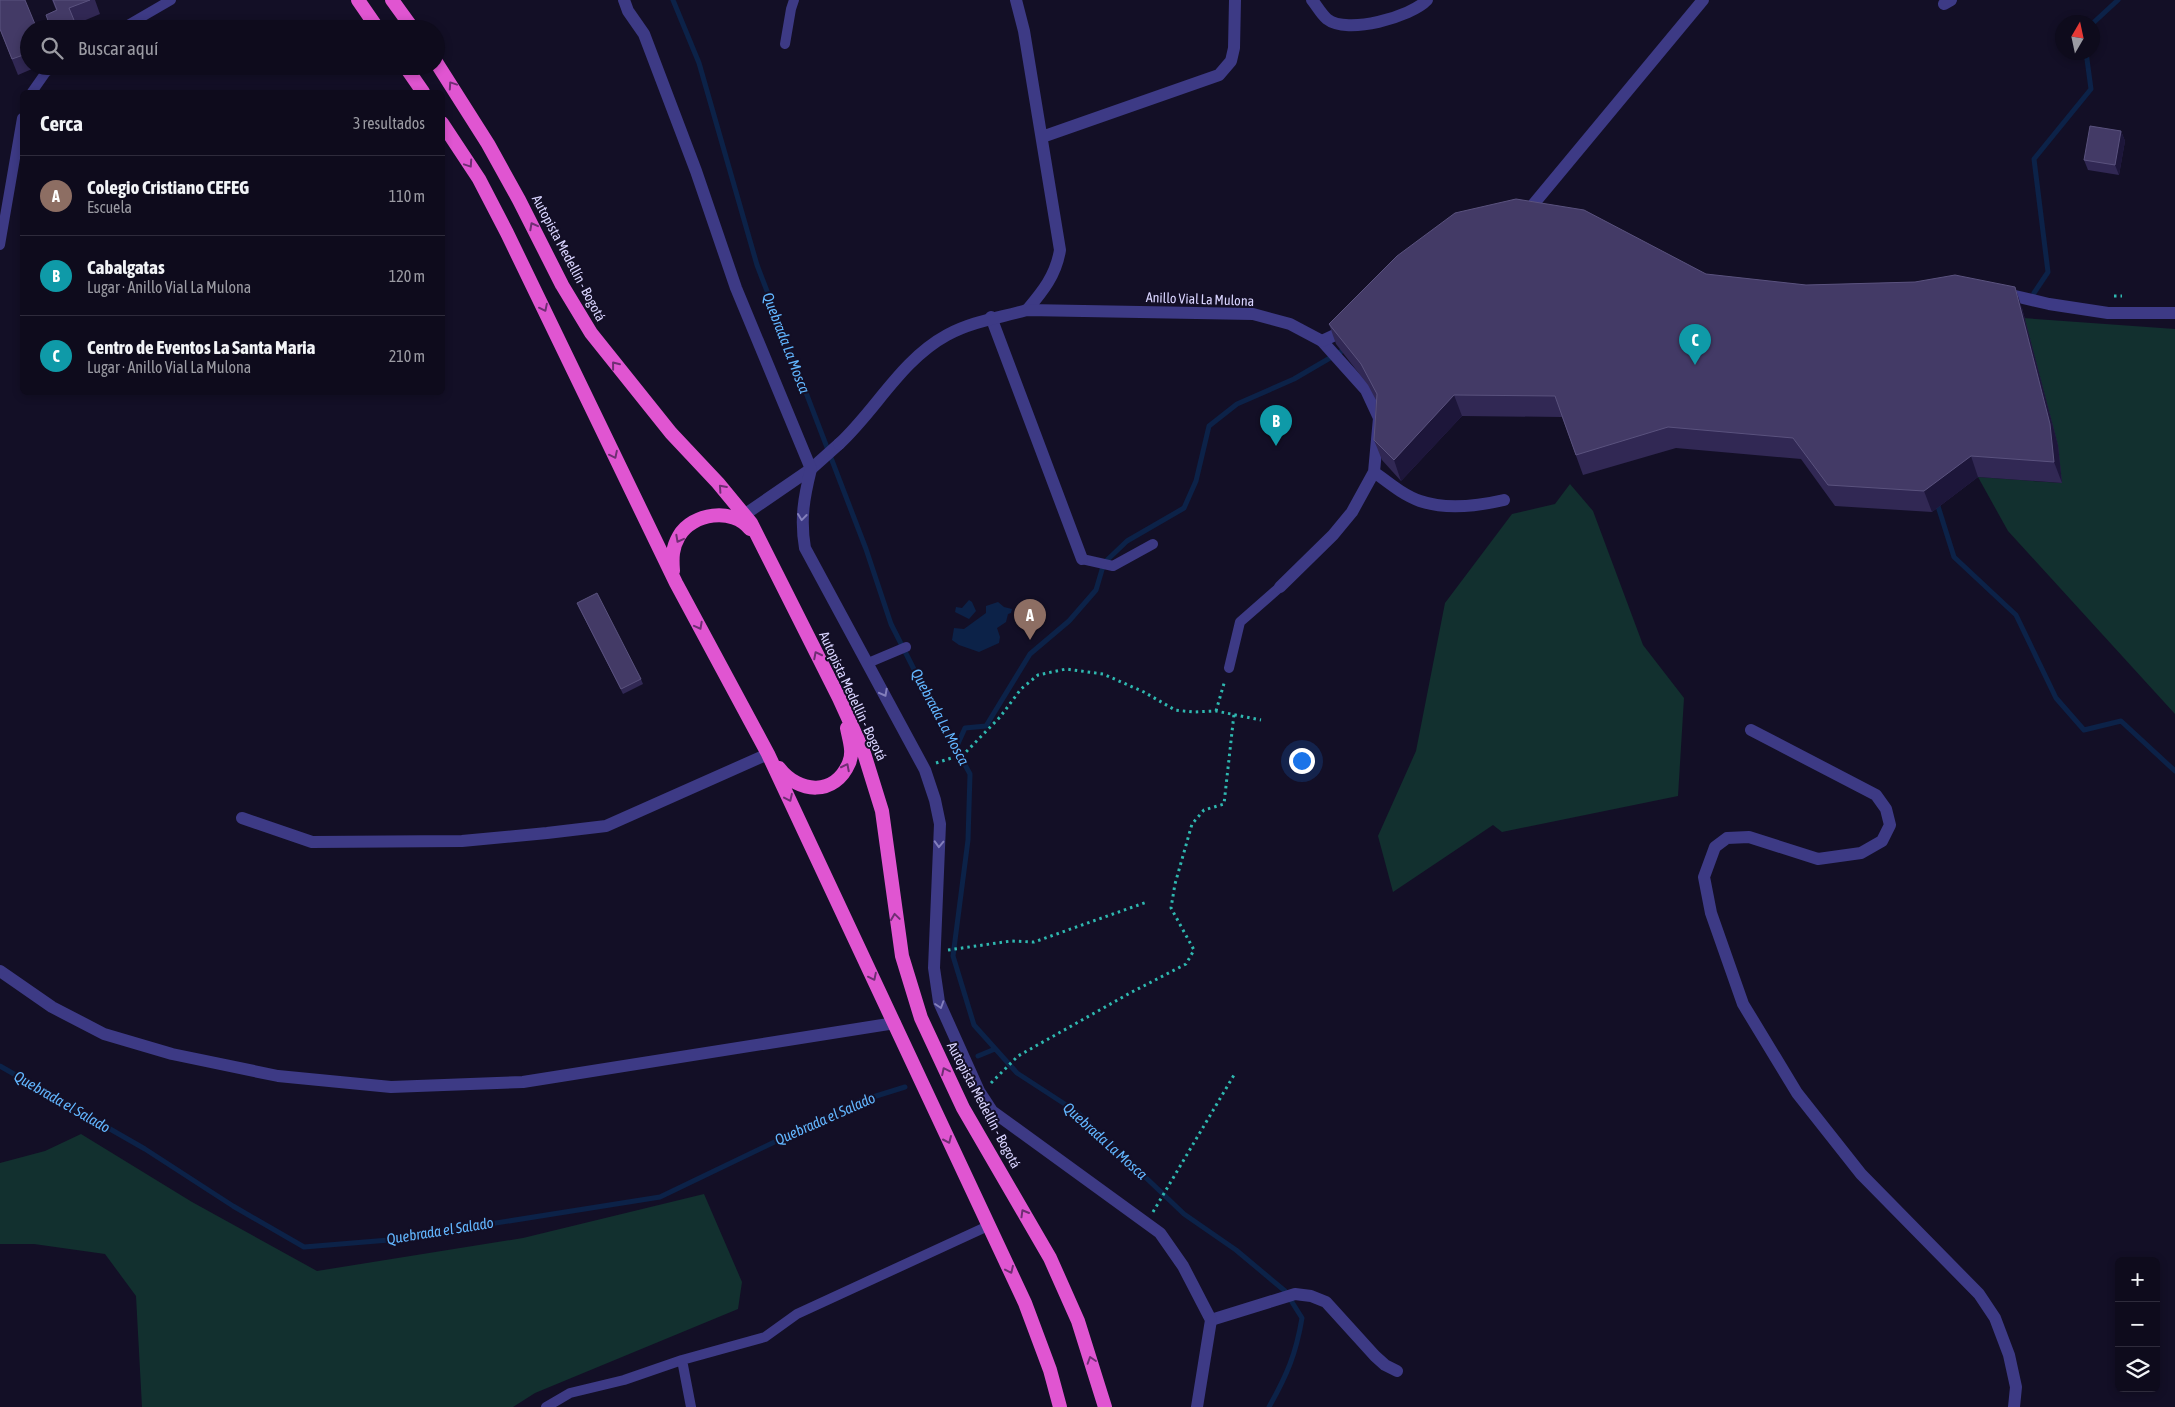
<!DOCTYPE html>
<html lang="es">
<head>
<meta charset="utf-8">
<style>
	:root { --surface:#0e0b1c; --page:#1c1929; --text:#f1f3f6; --muted:#9b9ba3; --line:#2e2b3b; --accent:#00e5ff }
	body { margin:0; font-family:"Asap Condensed",sans-serif; background:var(--page); color:var(--text) }
	.controls { position:absolute; right:15px; bottom:15px; display:grid; overflow:hidden; border-radius:8px; box-shadow:0 2px 8px #0003 }
	.controls button { width:45px; height:45px; display:grid; place-items:center; padding:0; border:0; border-bottom:1px solid var(--line); background:var(--surface); color:var(--text); font:25px sans-serif }
	.compass { position:absolute; left:2055px; top:15px; width:45px; height:45px; border-radius:50%; background:var(--surface); box-shadow:0 2px 8px #0003; rotate:9deg }
	.you { position:absolute; left:1301px; top:760px; width:18px; height:18px; margin:-12px; border:4px solid #fff; border-radius:50%; background:#1a73e8; box-shadow:0 0 0 8px #1a73e833 }
	.badge { display:grid; place-items:center; width:32px; height:32px; border-radius:50%; background:var(--accent); color:#fff; font-size:16px; font-weight:700 }
	.pin { position:absolute; translate:-50% -41px; filter:drop-shadow(0 1px 2px #0008) }
	.pin::after { content:''; position:absolute; top:26px; width:18px; height:15px; background:inherit; clip-path:polygon(0 0,100% 0,50% 100%) }
	.list { margin:0; padding:0; list-style:none }
	h2 { display:flex; justify-content:space-between; align-items:center; height:65px; margin:0; padding:0 20px; font-size:21px }
	h2 small { font-size:16px; font-weight:400; color:var(--muted) }
	.list li { display:grid; grid-template-columns:32px 1fr auto; gap:15px; align-items:center; box-sizing:border-box; height:80px; padding:0 20px; border-top:1px solid var(--line) }
	.list b { display:block; font-size:19px; white-space:nowrap }
	.list p { margin:0; font-size:16px; white-space:nowrap; color:var(--muted) }
	.list em { font-size:16px; font-style:normal; color:var(--muted) }
	.icon { flex:none; width:28px; height:28px; fill:none; stroke:currentColor; stroke-width:2; stroke-linecap:round; stroke-linejoin:round }
	.map { position:relative; flex:none; width:2175px; height:1407px; overflow:hidden }
	.search { position:absolute; background:var(--surface); box-shadow:0 2px 8px #0003; left:20px; top:20px; width:425px; height:55px; display:flex; align-items:center; gap:12px; box-sizing:border-box; padding:0 18px; border-radius:28px; color:var(--muted); font-size:19px }
	.panel { position:absolute; background:var(--surface); box-shadow:0 2px 8px #0003; left:20px; top:90px; width:425px; height:305px; border-radius:8px }
	.map>svg:first-child { display:block }
	.green { fill:#12302f }
	.water { fill:#0c2248 }
	.lines { fill:none; stroke-linecap:round; stroke-linejoin:round }
	.stream { stroke:#0c2248; stroke-width:5 }
	.path { stroke:#2fb8b0; stroke-width:3; stroke-dasharray:2.5 4; stroke-linecap:butt }
	.service { stroke:#3d3a85; stroke-width:10 }
	.minor { stroke:#3d3a85; stroke-width:12 }
	.tertiary { stroke:#3d3a85; stroke-width:12 }
	.trunk { stroke:#e055d1; stroke-width:14 }
	.wall { fill:#312854 }
	.shaded-wall { fill:#1d163a }
	.building { fill:#433a66; stroke:#5a527e }
	.oneway { stroke:#6f2e73 }
	.oneway2 { stroke:#837fbc }
	.labels { text-anchor:middle; stroke-width:4; stroke-linejoin:round; paint-order:stroke }
	.street-label { font-size:14px; fill:#d9d4ff; stroke:#130f26 }
	.water-label { font-size:15px; font-style:italic; fill:#62b6ff; stroke:#130f26 }
</style>
</head>
<body>
<div class="map">
<svg width="2175" height="1407" viewBox="0 0 2175 1407">
	<rect width="100%" height="100%" fill="#130f26"/>
	<!-- green -->
	<path class="green" d="M2023,318L2175,329V714L2008,531L1978,477L2061,483Z
		M1570,484L1593,511L1643,645L1684,698L1678,796L1502,832L1493,825L1393,892L1378,836L1416,751L1445,603L1512,514L1555,504Z
		M81,1134L192,1202L317,1271L523,1238L704,1194L742,1282L738,1309L535,1393L513,1407H142L136,1296L105,1254L34,1244H0V1163L45,1151Z"/>
	<!-- water -->
	<path class="water" d="M969,600L972,602L976,611L969,619L955,612L956,607L962,608Z
		M998,602L1004,607L1012,609L1011,613L1008,614L1006,622L997,628L1000,637L999,643L979,652L959,645L952,640L954,628L964,629L986,613V606Z"/>
	<g class="lines">
		<!-- stream -->
		<path class="stream" d="M673,0L699,63L757,265L866,549L891,624L925,691L970,774L968,840L953,956L974,1025L1017,1073L1077,1112L1184,1214L1236,1250L1285,1291L1302,1318C1296,1354 1287,1375 1269,1407
			M2092,24L2118,0
			M2034,293L2048,272L2034,159L2091,89L2086,52
			M1937,503L1954,557L2016,615L2056,698L2084,730L2121,721L2175,771
			M956,748L965,728L986,726L1030,654L1069,621L1096,590L1104,563L1127,541L1184,508L1196,481L1209,426L1237,404L1294,379L1347,348
			M978,1056L995,1049
			M0,1066L145,1149L233,1206L304,1247L389,1240L660,1197L860,1101L905,1087"/>
		<!-- path -->
		<path class="path" d="M2114,296H2122
			M1216,711L1225,680
			M936,763L964,754L1000,717L1021,689L1038,675L1066,669L1103,674L1144,692L1175,710L1193,712L1216,711L1261,720
			M948,950L1011,941L1034,942L1147,902
			M991,1083L1018,1056L1130,993L1186,964L1194,950L1171,908L1175,884L1192,824L1204,810L1224,804L1234,714
			M1153,1212L1234,1075"/>
		<!-- service -->
		<path class="service" d="M121,29L171,0
			M785,44L791,9L794,0
			M32,92L46,72L56,66
			M0,245L22,118
			M1082,559L1113,566L1153,544
			M868,663L906,647
			M1229,668L1240,622L1280,587
			M546,1407L570,1393L624,1380L682,1360
			M691,1407L682,1360L765,1337L797,1314L988,1226"/>
		<!-- minor -->
		<path class="minor" d="M1016,0L1024,31L1060,250C1056,275 1043,291 1027,310
			M1312,0C1317,6 1321,14 1327,19C1347,35 1411,17 1427,0
			M1944,4L1951,0
			M1042,137L1219,75L1231,61L1234,48L1235,0
			M1527,212L1703,0
			M991,317L1082,559
			M1374,472C1389,483 1403,495 1420,501C1446,510 1478,506 1504,500
			M744,515L811,469L839,444
			M1280,587L1333,535L1352,512L1374,472L1379,418L1366,390L1322,341
			M1751,730L1876,795L1886,809L1890,825L1882,841L1861,853L1818,859L1749,837L1727,838L1715,847L1704,877L1711,913L1743,1004L1797,1093L1861,1174L1979,1294L1995,1318L2009,1355L2016,1387L2014,1407
			M242,818L312,842L462,841L547,833L606,826L768,754
			M0,971L52,1007L104,1034L172,1054L278,1076L391,1087L523,1082L895,1023
			M1211,1320L1295,1294L1311,1296L1326,1302L1375,1356L1385,1365L1397,1371"/>
		<!-- tertiary -->
		<path class="tertiary" d="M624,0L628,11L644,34L696,171L736,288L811,469C804,497 800,519 805,548L925,770L935,800L940,824L934,968L939,1002L979,1091L992,1111L1160,1233L1183,1266L1211,1320L1197,1407
			M2002,293L2049,304L2108,313H2175
			M839,444C876,410 901,360 947,335C973,321 999,318 1027,310L1253,314L1290,324L1322,341L1337,334L1347,326"/>
		<!-- trunk -->
		<path class="trunk" d="M358,0L378,29
			M392,0L413,29
			M436,62L488,144L519,200L562,285L591,333L671,433L718,483L751,523L839,698L864,753L882,811L902,956L921,1018L963,1108L1050,1258L1078,1321L1105,1407
			M405,66L423,92
			M442,123L479,179L507,233L676,583L768,754L1025,1303L1050,1370L1060,1407
			M673,571C672,558 672,548 679,536C692,513 733,507 750,529
			M779,768C799,794 835,796 849,763C854,752 849,739 847,728"/>
	</g>
	<!-- wall -->
	<path class="wall" d="M0,0L29,29V66H39L18,75L0,30Z
		M52,0H95L100,14L76,24L77,29H51L46,15L56,10Z
		M2121,131L2125,141L2119,175L2088,170L2084,160Z
		M1706,274L1806,285L1915,282L2022,308L2058,445L2062,483L1978,477L1932,512L1835,506L1801,459L1676,448L1583,475L1562,417L1462,416L1401,481L1382,460L1374,440L1376,400L1368,385L1336,344L1329,324Z
		M577,603L641,679L643,684L623,694L579,608Z"/>
	<!-- shaded-wall -->
	<path class="shaded-wall" d="M2121,131L2125,141L2119,175L2115,165Z
		M2015,287L2022,308L2058,445L2062,483L2054,462Z
		M1454,395L1462,416L1401,481L1394,460Z
		M1971,456L1978,477L1932,512L1924,491Z"/>
	<!-- building -->
	<path class="building" d="M0,0H25L37,29H29V53L12,59L0,29Z
		M53,0H90L69,8L76,25L67,29H51L46,15L57,10Z
		M2090,126L2121,131L2115,165L2084,160Z
		M1516,199L1584,210L1706,274L1806,285L1915,282L1955,275L2015,287L2050,424L2054,462L1971,456L1924,491L1828,485L1793,438L1668,427L1576,455L1555,396L1454,395L1394,460L1374,440L1377,394L1361,364L1329,324L1397,256L1455,213Z
		M597,593L641,679L621,689L577,603Z"/>
	<!-- one-way arrows -->
	<defs><path id="oneway-chevron" d="M-2-3.5L2.5 0L-2 3.5" fill="none" stroke-width="1.6" stroke-linecap="round" stroke-linejoin="round" transform="scale(1.25)"/></defs>
	<g class="oneway">
		<use href="#oneway-chevron" transform="translate(452 85) rotate(-124)"/>
		<use href="#oneway-chevron" transform="translate(469 164) rotate(56)"/>
		<use href="#oneway-chevron" transform="translate(533 226) rotate(-118)"/>
		<use href="#oneway-chevron" transform="translate(544 308) rotate(64)"/>
		<use href="#oneway-chevron" transform="translate(615 365) rotate(-128)"/>
		<use href="#oneway-chevron" transform="translate(614 455) rotate(64)"/>
		<use href="#oneway-chevron" transform="translate(722 488) rotate(-132)"/>
		<use href="#oneway-chevron" transform="translate(679 539) rotate(118)"/>
		<use href="#oneway-chevron" transform="translate(699 626) rotate(62)"/>
		<use href="#oneway-chevron" transform="translate(817 655) rotate(-117)"/>
		<use href="#oneway-chevron" transform="translate(846 767) rotate(-63)"/>
		<use href="#oneway-chevron" transform="translate(789 798) rotate(65)"/>
		<use href="#oneway-chevron" transform="translate(895 917) rotate(-98)"/>
		<use href="#oneway-chevron" transform="translate(873 977) rotate(64)"/>
		<use href="#oneway-chevron" transform="translate(945 1071) rotate(-116)"/>
		<use href="#oneway-chevron" transform="translate(948 1140) rotate(66)"/>
		<use href="#oneway-chevron" transform="translate(1024 1213) rotate(-120)"/>
		<use href="#oneway-chevron" transform="translate(1010 1270) rotate(65)"/>
		<use href="#oneway-chevron" transform="translate(1091 1360) rotate(-108)"/>
	</g>
	<g class="oneway2">
		<use href="#oneway-chevron" transform="translate(802 517) rotate(97)"/>
		<use href="#oneway-chevron" transform="translate(884 693) rotate(62)"/>
		<use href="#oneway-chevron" transform="translate(939 844) rotate(92)"/>
		<use href="#oneway-chevron" transform="translate(940 1005) rotate(72)"/>
	</g>
	<g class="labels">
		<!-- street labels -->
		<g class="street-label">
			<text transform="translate(569 258) rotate(62)" y="5">Autopista Medellín - Bogotá</text>
			<text transform="translate(1200 299) rotate(2)" y="5">Anillo Vial La Mulona</text>
			<text transform="translate(853 696) rotate(65)" y="5">Autopista Medellín - Bogotá</text>
			<text transform="translate(984 1105) rotate(62)" y="5">Autopista Medellín - Bogotá</text>
		</g>
		<!-- water labels -->
		<g class="water-label">
			<text transform="translate(786 343) rotate(69)" y="5">Quebrada La Mosca</text>
			<text transform="translate(940 717) rotate(62)" y="5">Quebrada La Mosca</text>
			<text transform="translate(62 1102) rotate(30)" y="5">Quebrada el Salado</text>
			<text transform="translate(825 1119) rotate(-24)" y="5">Quebrada el Salado</text>
			<text transform="translate(1105 1141) rotate(42)" y="5">Quebrada La Mosca</text>
			<text transform="translate(440 1231) rotate(-9)" y="5">Quebrada el Salado</text>
		</g>
	</g>
</svg>
<div class="controls">
<button>+</button>
<button>−</button>
<button><svg class="icon" aria-label="layers" viewBox="0 0 24 24"><path d="M12 4l9 5-9 5-9-5zM3 14l9 5 9-5"/></svg></button>
</div>
<svg class="compass" viewBox="-18 -18 36 36"><path d="M0-13l5 13h-10z" fill="#e53935"/><path d="M0 13l5-13h-10z" fill="#9b9ba3"/></svg>
<div class="you"></div>
<div class="pin badge" style="left:1030px;top:640px;background:#8d6e63">A</div>
<div class="pin badge" style="left:1276px;top:446px;background:#0f9aa8">B</div>
<div class="pin badge" style="left:1695px;top:365px;background:#0f9aa8">C</div>
<div class="search"><svg class="icon" aria-label="search" viewBox="0 0 24 24"><circle cx="10" cy="10" r="6"/><path d="M15 15l6 6"/></svg>Buscar aquí</div>
<section class="panel">
<h2>Cerca<small>3 resultados</small></h2>
<ul class="list">
<li><span class="badge" style="background:#8d6e63">A</span><div><b>Colegio Cristiano CEFEG</b><p>Escuela</p></div><em>110 m</em></li>
<li><span class="badge" style="background:#0f9aa8">B</span><div><b>Cabalgatas</b><p>Lugar · Anillo Vial La Mulona</p></div><em>120 m</em></li>
<li><span class="badge" style="background:#0f9aa8">C</span><div><b>Centro de Eventos La Santa Maria</b><p>Lugar · Anillo Vial La Mulona</p></div><em>210 m</em></li>
</ul>
</section>
</div>
</body>
</html>
